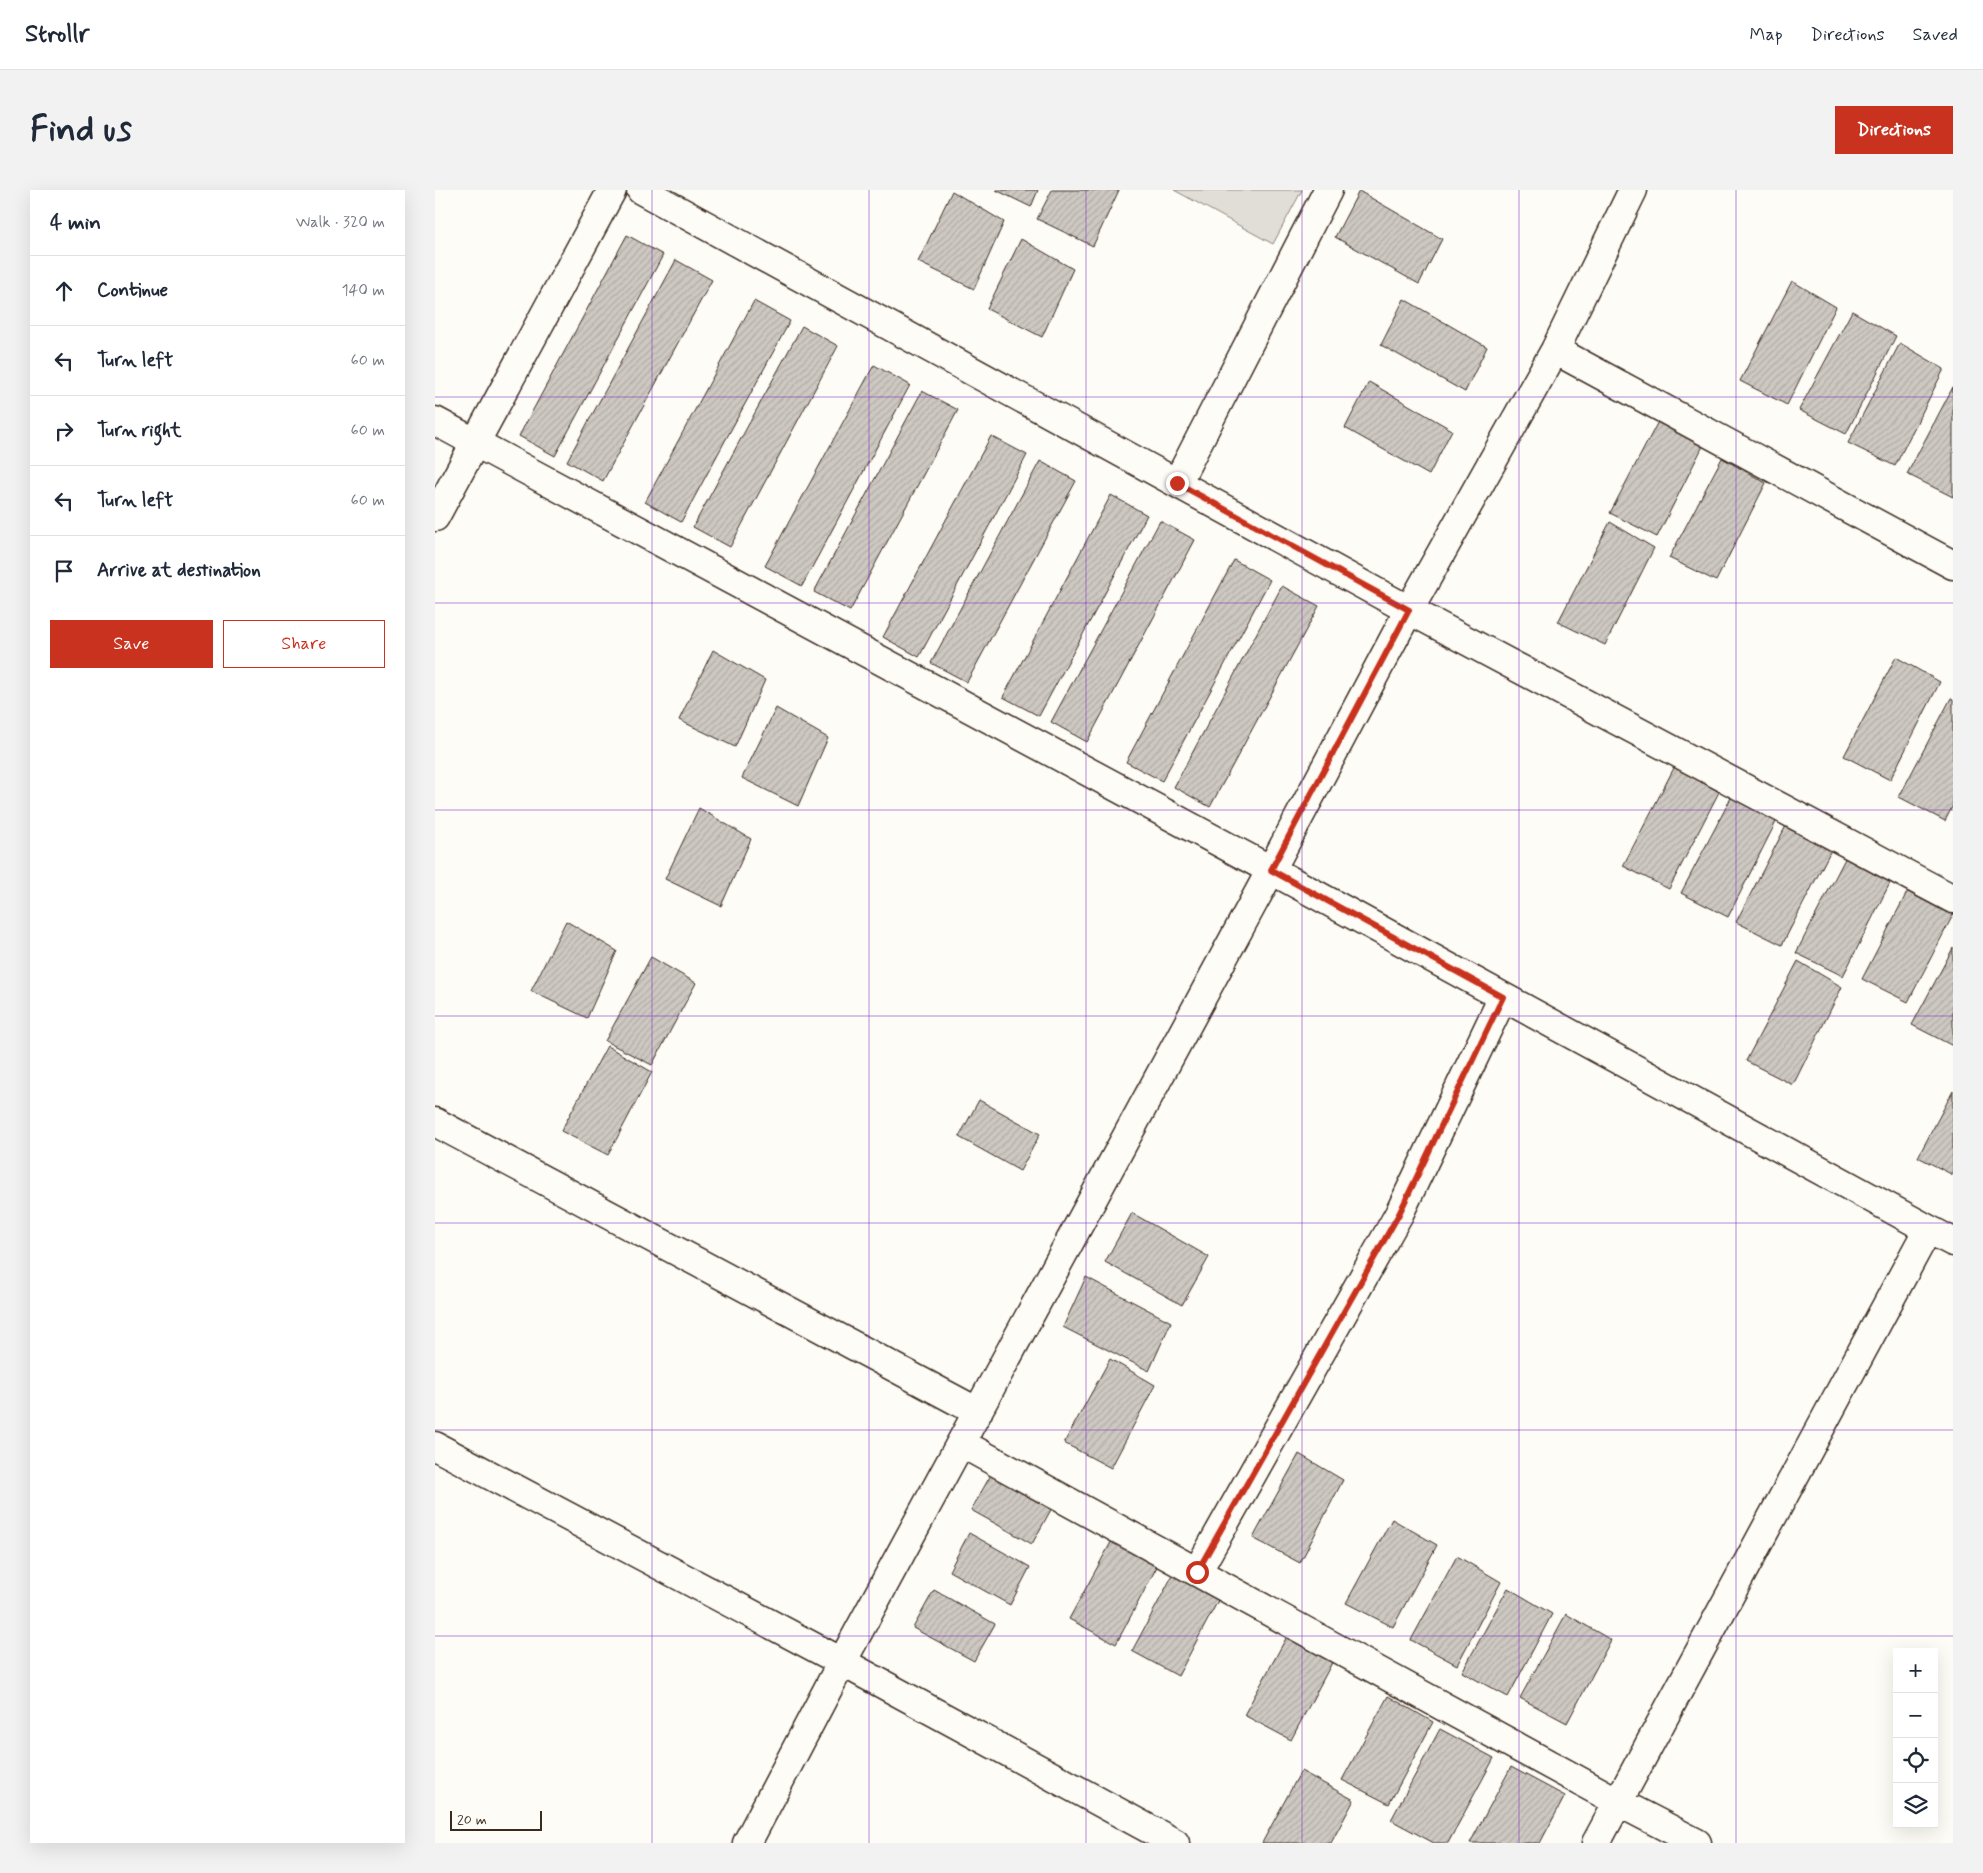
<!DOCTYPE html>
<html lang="en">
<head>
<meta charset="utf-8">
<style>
	:root { --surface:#fff; --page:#f2f2f3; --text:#1f2937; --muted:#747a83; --line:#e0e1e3; --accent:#c8321e }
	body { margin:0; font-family:Mynerve,sans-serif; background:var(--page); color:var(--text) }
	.controls { position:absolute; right:15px; bottom:15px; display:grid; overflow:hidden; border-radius:0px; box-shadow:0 5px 20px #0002 }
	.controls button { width:45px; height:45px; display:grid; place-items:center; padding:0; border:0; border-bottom:1px solid var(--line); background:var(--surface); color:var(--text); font:25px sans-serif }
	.scale { position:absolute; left:15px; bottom:12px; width:92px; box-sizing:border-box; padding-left:5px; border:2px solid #3b2a1e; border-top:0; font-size:14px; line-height:18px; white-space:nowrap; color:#3b2a1e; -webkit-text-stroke:4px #fdfcf7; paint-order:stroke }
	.stop { position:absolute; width:15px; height:15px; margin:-11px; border:4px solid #c8321e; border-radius:50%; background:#fff }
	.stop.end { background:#c8321e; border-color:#fff; box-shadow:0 1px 5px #0008 }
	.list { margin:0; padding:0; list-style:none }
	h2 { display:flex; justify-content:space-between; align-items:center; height:65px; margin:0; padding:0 20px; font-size:21px }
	h2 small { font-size:16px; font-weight:400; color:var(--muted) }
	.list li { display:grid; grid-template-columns:32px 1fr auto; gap:15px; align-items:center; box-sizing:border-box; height:70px; padding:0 20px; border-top:1px solid var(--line) }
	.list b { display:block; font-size:19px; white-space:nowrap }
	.list em { font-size:16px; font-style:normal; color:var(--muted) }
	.actions { display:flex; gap:10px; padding:15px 20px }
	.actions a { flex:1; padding:11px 0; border:1px solid var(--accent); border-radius:0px; text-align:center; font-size:18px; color:var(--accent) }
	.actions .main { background:var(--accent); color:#fff }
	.icon { flex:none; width:28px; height:28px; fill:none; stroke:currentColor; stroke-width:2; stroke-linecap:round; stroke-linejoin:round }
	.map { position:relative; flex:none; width:1518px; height:1653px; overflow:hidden; border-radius:0px }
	header { display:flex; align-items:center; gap:30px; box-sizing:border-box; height:70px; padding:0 25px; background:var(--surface); border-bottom:1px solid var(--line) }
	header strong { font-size:24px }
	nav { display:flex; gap:28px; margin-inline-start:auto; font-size:18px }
	.intro { display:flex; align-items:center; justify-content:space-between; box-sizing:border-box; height:120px; padding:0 30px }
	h1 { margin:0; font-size:35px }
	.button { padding:12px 22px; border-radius:0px; background:var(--accent); color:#fff; font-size:18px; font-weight:700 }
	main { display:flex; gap:30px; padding:0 30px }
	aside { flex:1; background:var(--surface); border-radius:0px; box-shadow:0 5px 20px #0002 }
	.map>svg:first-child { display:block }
	.park { fill:#e1ded7; stroke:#8e847a }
	.building { fill:url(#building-hatch); stroke:#3b2a1e }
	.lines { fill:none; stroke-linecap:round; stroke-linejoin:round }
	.street-casing { stroke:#3b2a1e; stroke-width:31 }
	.street { stroke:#fdfcf7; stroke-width:28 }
	.route { stroke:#c8321e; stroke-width:6 }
	.grid { fill:none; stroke:#7b2cbf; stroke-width:1; stroke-opacity:0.55 }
</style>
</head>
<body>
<header>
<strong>Strollr</strong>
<nav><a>Map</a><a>Directions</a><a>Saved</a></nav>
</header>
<div class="intro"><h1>Find us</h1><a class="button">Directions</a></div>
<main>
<aside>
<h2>4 min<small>Walk · 320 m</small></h2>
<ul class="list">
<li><svg class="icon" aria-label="ahead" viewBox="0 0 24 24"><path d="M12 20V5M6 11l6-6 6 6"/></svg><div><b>Continue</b></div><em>140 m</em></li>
<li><svg class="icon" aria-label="left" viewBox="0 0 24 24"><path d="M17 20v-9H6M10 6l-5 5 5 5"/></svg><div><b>Turn left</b></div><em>60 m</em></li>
<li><svg class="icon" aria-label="right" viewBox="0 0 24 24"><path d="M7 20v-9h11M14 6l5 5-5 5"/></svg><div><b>Turn right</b></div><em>60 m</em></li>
<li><svg class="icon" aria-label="left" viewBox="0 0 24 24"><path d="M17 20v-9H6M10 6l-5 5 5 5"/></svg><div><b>Turn left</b></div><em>60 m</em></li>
<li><svg class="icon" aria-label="arrive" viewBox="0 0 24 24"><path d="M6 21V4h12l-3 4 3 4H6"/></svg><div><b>Arrive at destination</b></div></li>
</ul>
<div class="actions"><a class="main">Save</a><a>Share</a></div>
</aside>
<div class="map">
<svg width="1518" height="1653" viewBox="0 0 1518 1653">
	<defs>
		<pattern id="building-hatch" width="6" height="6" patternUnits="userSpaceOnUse" patternTransform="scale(1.25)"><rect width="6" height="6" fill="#cdc8c2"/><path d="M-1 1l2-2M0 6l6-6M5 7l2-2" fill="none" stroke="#b1aca6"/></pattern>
	</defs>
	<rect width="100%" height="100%" fill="#fdfcf7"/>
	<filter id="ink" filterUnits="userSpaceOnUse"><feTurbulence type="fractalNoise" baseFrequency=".02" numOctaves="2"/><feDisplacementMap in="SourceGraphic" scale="10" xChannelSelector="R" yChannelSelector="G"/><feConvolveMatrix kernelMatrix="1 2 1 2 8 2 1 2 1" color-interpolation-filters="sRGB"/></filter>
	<g filter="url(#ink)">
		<!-- park -->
		<path class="park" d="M739,0H867L838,54Z"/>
		<!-- building -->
		<path class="building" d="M561,0H603L596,17Z
			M617,0H684L658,56L602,29Z
			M517,1L569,32L539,99L483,72Z
			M924,1L1007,49L984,94L900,47Z
			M192,45L228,65L120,266L84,246Z
			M586,49L638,79L607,147L552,119Z
			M241,70L277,90L168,291L132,271Z
			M1357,91L1401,117L1352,215L1305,191Z
			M969,109L1052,157L1030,202L946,155Z
			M319,111L355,131L246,332L210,312Z
			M1417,121L1461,146L1411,244L1364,220Z
			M367,136L403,156L295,357L258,337Z
			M1465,153L1509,179L1460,276L1413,253Z
			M439,175L475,195L367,396L330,376Z
			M934,192L1017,240L994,285L910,238Z
			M1518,197V307L1472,284Z
			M487,201L523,220L415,421L379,402Z
			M1227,224L1271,250L1222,347L1175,323Z
			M556,246L592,265L484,467L448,447Z
			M1287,268L1331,293L1281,391L1234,368Z
			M605,271L641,291L532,492L496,473Z
			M676,305L712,325L604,526L568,507Z
			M725,331L760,350L652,552L616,532Z
			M1175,332L1219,358L1170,455L1123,432Z
			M799,370L835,390L727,591L691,572Z
			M847,396L884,416L775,617L739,597Z
			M278,460L330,490L300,557L244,530Z
			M1461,467L1505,492L1455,590L1409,566Z
			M1516,508L1518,509V615L1510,631L1464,607Z
			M341,518L393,548L363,616L307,588Z
			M1240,576L1284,602L1234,699L1188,676Z
			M1298,604L1342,630L1293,727L1246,703Z
			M264,618L316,649L286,716L230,689Z
			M1353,632L1397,658L1347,755L1301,732Z
			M1413,663L1457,689L1408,786L1361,763Z
			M1479,689L1518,712V725L1473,812L1427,789Z
			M131,731L182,761L152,828L96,801Z
			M1518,758V856L1477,835Z
			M216,767L261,793L217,875L170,851Z
			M1363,771L1407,797L1358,895L1311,871Z
			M172,856L217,882L173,965L126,941Z
			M1518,901V985L1483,967Z
			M544,910L605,944L585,981L524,947Z
			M697,1023L774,1067L747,1115L670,1072Z
			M651,1087L736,1132L714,1181L628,1137Z
			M675,1169L720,1195L676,1278L629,1253Z
			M864,1264L908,1290L865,1373L818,1348Z
			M557,1283L618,1316L597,1354L536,1320Z
			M957,1329L1002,1355L958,1437L911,1413Z
			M534,1343L595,1377L575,1415L514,1381Z
			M680,1345L725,1371L681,1454L634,1429Z
			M1022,1366L1066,1392L1022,1475L976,1450Z
			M742,1377L787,1403L743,1486L697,1461Z
			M1073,1398L1117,1424L1073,1507L1027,1482Z
			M499,1400L560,1434L539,1471L478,1438Z
			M1131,1424L1176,1450L1132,1533L1085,1508Z
			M855,1441L900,1467L856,1550L809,1525Z
			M953,1506L998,1532L954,1614L907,1590Z
			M1005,1539L1059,1568L1013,1653H999L956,1630Z
			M1076,1577L1130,1606L1105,1653H1035Z
			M866,1581L919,1610L896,1653H827Z"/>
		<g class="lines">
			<defs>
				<path id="street" d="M206,0L974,420L1518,709
					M1120,160L1518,375
					M0,231L836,680L1493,1039L1161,1653
					M742,293L893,0
					M0,327L177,0
					M0,932L543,1222
					M1493,1039L1518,1052
					M526,1253L1183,1612L1262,1653
					M0,1256L407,1472L740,1653
					M762,1382L964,1024L1068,807
					M312,1653L407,1472L836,680L974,420L1120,160L1198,0"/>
			</defs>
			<!-- street casing -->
			<use href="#street" class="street-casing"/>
			<!-- street -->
			<use href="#street" class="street"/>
		</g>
	</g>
	<g class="lines" filter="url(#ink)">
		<!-- route -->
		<path class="route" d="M742,293L974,420L836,680L1068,807L964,1024L762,1382"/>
	</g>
	<!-- grid -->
	<path class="grid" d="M217,0V1653M434,0V1653M651,0V1653M867,0V1653M1084,0V1653M1301,0V1653M0,207H1518M0,413H1518M0,620H1518M0,826H1518M0,1033H1518M0,1240H1518M0,1446H1518"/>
</svg>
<div class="controls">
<button>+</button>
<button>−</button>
<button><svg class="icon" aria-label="locate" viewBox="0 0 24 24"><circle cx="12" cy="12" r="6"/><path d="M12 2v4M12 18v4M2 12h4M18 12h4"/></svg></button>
<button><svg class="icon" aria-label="layers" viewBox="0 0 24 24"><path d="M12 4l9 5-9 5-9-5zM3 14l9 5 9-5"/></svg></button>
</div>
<div class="scale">20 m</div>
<div class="stop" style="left:762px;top:1382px"></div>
<div class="stop end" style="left:742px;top:293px"></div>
</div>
</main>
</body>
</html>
